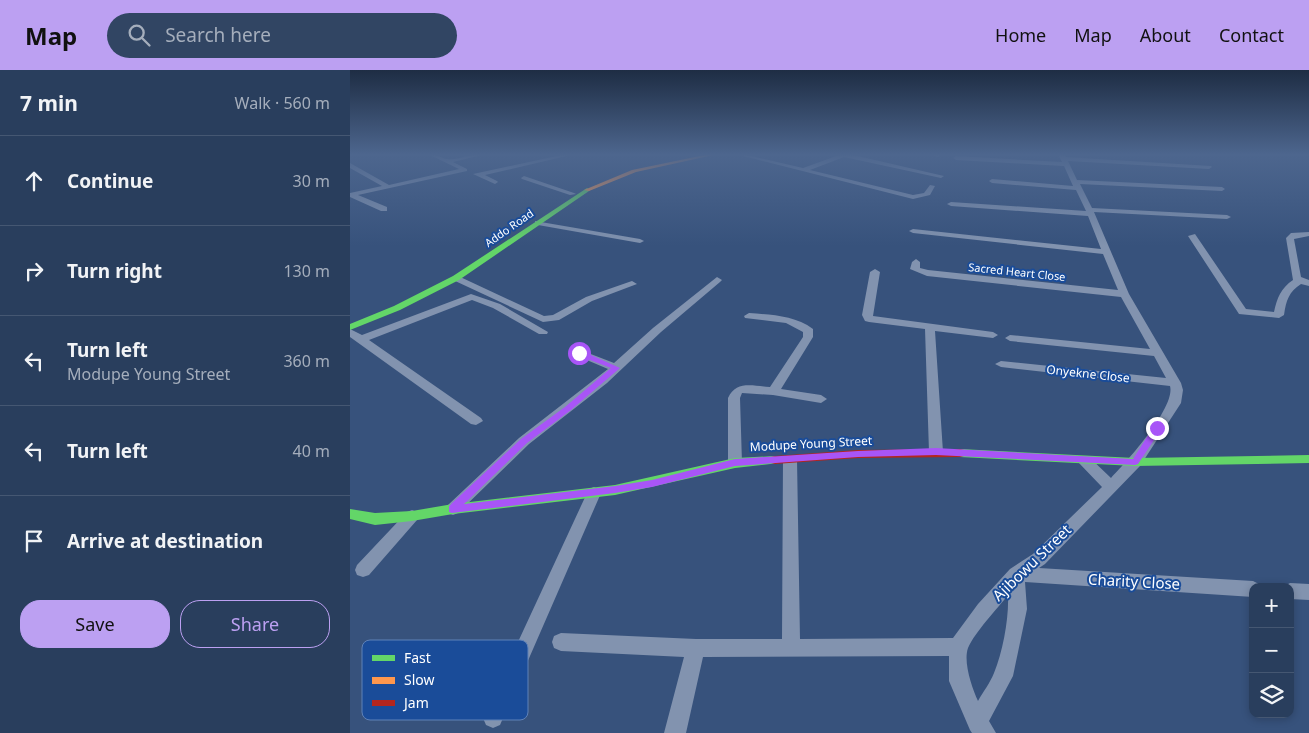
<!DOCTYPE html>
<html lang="en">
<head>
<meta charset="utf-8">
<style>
	:root { --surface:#293e5d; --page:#314563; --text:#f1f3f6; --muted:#a5aebc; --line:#455772; --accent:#bca0f2 }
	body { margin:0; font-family:"Noto Sans",sans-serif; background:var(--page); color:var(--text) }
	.controls { position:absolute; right:15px; bottom:15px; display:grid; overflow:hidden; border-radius:10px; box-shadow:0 2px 8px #0003 }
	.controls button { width:45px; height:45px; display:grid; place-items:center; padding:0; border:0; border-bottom:1px solid var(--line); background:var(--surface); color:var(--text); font:25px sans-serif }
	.stop { position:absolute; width:15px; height:15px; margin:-11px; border:4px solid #a855f7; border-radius:50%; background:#fff }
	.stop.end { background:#a855f7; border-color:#fff; box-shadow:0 1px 5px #0008 }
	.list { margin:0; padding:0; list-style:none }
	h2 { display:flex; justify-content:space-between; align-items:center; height:65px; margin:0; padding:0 20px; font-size:21px }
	h2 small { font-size:16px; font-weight:400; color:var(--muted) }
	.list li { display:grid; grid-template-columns:32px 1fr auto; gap:15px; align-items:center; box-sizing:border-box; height:90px; padding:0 20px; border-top:1px solid var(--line) }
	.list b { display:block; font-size:19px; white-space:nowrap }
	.list p { margin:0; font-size:16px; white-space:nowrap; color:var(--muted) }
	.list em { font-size:16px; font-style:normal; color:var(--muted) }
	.actions { display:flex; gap:10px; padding:15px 20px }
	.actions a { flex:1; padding:11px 0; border:1px solid var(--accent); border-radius:20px; text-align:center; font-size:18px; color:var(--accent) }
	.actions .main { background:var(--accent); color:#111 }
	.icon { flex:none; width:28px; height:28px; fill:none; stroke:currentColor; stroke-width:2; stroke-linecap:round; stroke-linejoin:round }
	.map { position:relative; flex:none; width:959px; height:663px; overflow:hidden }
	header { display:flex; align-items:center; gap:30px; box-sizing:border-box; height:70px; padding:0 25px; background:var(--accent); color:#111 }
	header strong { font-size:24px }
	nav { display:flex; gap:28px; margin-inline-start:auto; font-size:18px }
	.search { width:350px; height:45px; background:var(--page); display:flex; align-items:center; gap:12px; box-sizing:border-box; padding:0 18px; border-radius:28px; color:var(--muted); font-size:19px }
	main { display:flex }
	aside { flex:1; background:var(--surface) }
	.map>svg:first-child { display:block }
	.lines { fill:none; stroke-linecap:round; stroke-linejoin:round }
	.street { fill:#8293af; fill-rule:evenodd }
	.fast { fill:#63d668; fill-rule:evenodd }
	.slow { fill:#ff974d; fill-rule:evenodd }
	.jam { fill:#b3261e; fill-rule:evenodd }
	.route { fill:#a855f7 }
	.labels { text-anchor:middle; stroke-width:4; stroke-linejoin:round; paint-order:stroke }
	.far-street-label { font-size:11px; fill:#fff; stroke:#1a4c99 }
	.street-label { font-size:12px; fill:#fff; stroke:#1a4c99 }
	.near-street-label { font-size:15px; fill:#fff; stroke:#1a4c99 }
	.key { fill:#1a4c99; stroke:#5f82b8; stroke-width:1 }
	.key-label { font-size:14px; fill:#fff }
</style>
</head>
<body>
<header>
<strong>Map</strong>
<div class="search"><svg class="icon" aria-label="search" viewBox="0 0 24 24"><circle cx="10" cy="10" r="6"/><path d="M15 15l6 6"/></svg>Search here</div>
<nav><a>Home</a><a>Map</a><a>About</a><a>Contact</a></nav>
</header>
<main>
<aside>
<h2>7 min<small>Walk · 560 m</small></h2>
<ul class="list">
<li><svg class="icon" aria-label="ahead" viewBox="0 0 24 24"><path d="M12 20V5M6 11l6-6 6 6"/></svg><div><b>Continue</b></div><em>30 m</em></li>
<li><svg class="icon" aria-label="right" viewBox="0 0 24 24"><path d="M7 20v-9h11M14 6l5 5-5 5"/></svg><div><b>Turn right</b></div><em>130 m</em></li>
<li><svg class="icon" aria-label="left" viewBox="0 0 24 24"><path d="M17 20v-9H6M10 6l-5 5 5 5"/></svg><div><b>Turn left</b><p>Modupe Young Street</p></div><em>360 m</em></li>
<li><svg class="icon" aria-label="left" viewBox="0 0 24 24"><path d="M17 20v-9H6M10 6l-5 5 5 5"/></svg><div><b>Turn left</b></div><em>40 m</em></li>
<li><svg class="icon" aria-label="arrive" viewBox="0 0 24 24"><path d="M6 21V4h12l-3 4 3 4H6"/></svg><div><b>Arrive at destination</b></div></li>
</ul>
<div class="actions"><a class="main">Save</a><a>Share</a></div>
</aside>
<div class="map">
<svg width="959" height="663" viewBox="0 0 959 663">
	<rect width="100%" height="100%" fill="#37527c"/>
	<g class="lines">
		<!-- street -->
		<path class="street" d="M78,84C86,83 89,88 97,89C108,91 123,82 136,84L103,92L117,99V101L8,125L37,137V141H31L0,127V123L32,116L0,98V93L39,115L109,99Z
			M216,84H225L135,105L147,111L148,112L145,114L123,104Z
			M385,84H393L453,98L492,84H499L594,106L591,108L494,87L460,100L563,125L574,123L580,115L585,116L580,125L563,129Z
			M579,84H589L591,85L588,87Z
			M708,84H714L716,87L861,96L862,97L859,99L718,91L727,110L872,117L875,119L872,121L730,114L742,138L877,145L881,147L877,149L744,142L779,224L831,313L833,320L831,333L790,396L695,494L689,498L903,511L909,514L911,517H903V527L675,512L677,539L663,606L639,651L646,663H622L620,660L599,611V586L353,587L336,663H314L334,587L211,581L204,578L202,572L204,566L211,563L346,569H432L433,389L435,386H445L447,389L450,569L603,568L628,534L660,499L683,484L752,417L728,392L726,389L728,386H738L761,408C776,393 826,337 820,316L651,297L645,294L651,291L816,308L804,286L660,271L655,268L660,265L800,279L771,227L577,206L560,199L562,192L566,189L570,192V198L578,200L768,220L753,184L563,163L559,161L563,159L751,179L738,146L601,136L597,134L601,132L736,141L726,120L642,113L639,111L642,109L723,116L714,96L606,90L603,88L606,86L712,92ZM658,525C659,548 653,581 644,603C640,613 633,622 628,631C622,618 613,592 618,578C625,562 647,539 658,525Z
			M174,106L224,123L226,124L220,125L172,109L171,108Z
			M185,151L290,169L294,171L290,173L188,155H185Z
			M959,162V166L944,169L951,207L959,210V216L951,214C939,222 936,230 934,245L929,248L889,244L838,166L845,164L896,239L924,242C927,228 931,218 943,210L936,168L941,163Z
			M525,199L530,202L523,246L643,262L648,265L643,268L585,261L593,382L591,385H581L579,382L575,259L519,252L515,251L512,245L520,202Z
			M106,205L194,246L203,245L236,227L279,212L282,211L287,214L242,231L209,250L193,252L103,210L101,208Z
			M367,207L372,210L370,212L311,262L257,313L179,374L108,443L103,445L98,443L95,439L98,435L169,368L258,299L225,285L223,283L225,281H233L264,293L303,258Z
			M121,224L150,234L198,262L197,264H189L143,238L122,230L19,270L131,348L133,351L126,355L121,354L0,267V259L12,265Z
			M399,243C421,245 444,245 463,259V267L431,319L471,325L477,329L471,333L423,325L392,323L390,328L392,393L390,397H380L378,393V328C386,310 403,316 420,317L453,267V262L436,253L395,248L394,246Z
			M244,417L249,419L251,423L150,655L143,658L136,655L133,648L136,641L237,423L239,419Z
			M62,440L67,442L70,446L67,450L19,505L13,507L7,505L5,500L7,495L57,442Z
			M940,513L959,514V530L940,529V517H933Z"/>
		<!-- fast -->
		<path class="fast" d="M237,118L240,120L239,121L109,210L50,240L0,260V254L44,236L103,206Z
			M610,379L785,388L959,385V393L785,396L610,387L606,386L604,383L606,380Z
			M425,386L429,387L431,390L429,393L385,398L265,425L103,444L62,451L25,455L0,449V439L25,443L62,441L103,434L265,415L385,388Z"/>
		<!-- slow -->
		<path class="slow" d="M359,84H368L286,102L239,121L234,120L282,100Z"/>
		<!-- jam -->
		<path class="jam" d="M610,379L614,380L616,383L614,386L610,387L508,388L425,394L421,393L419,390L421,387L425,386L508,380Z"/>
	</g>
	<!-- sky -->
	<linearGradient id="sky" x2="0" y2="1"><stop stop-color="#1e2d44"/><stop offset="0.48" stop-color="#4d668e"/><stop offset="1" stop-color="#4d668e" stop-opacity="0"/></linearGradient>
	<rect width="959" height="176" fill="url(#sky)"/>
	<!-- route -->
	<path class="route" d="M227,281H232L270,298L221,340L177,373L114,434L265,416L302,410L385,389L508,381L586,378L783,389L804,356H810L812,358L788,394L785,395L586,385L508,387L385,396L302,417L265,423L102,443L99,442V436L171,369L215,337L261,298L227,285Z"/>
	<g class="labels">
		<!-- far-street labels -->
		<g class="far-street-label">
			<text transform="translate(159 158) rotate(-35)" y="4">Addo Road</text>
			<text transform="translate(667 202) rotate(6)" y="4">Sacred Heart Close</text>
		</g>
		<!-- street labels -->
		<g class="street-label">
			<text transform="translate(738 304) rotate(6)" y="4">Onyekne Close</text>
			<text transform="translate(461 374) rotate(-3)" y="4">Modupe Young Street</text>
		</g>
		<!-- near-street labels -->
		<g class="near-street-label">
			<text transform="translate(682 493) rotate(-44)" y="5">Ajibowu Street</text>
			<text transform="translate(784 512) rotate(3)" y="5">Charity Close</text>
		</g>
	</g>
	<!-- legend -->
	<rect x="12" y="570" width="166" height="80" rx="8" class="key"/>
	<rect x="22" y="585" width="23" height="6" fill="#63d668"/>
	<rect x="22" y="607" width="23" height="7" fill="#ff974d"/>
	<rect x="22" y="630" width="23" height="6" fill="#b3261e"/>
	<g class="key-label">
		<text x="54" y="593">Fast</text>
		<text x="54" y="615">Slow</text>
		<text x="54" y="638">Jam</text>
	</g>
</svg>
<div class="controls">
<button>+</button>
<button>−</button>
<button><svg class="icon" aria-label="layers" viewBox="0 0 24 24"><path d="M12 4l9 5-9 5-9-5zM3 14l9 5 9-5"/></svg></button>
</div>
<div class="stop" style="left:229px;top:283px"></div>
<div class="stop end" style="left:807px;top:358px"></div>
</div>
</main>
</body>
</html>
